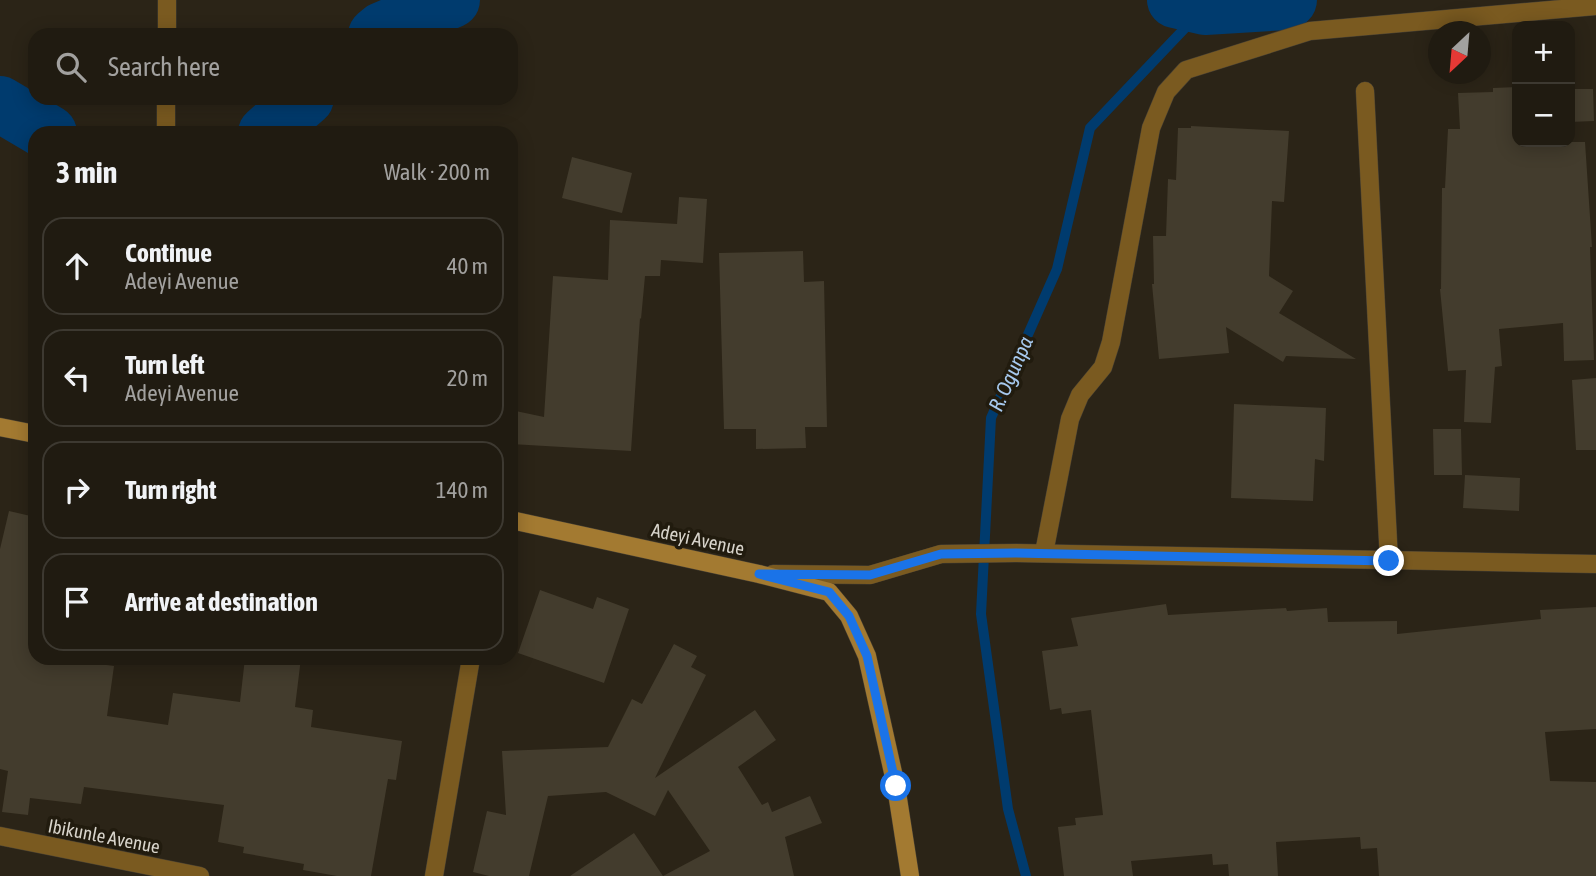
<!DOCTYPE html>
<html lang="en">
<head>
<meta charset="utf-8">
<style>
	:root { --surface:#201b11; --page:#2d281f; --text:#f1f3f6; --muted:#a2a19f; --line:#3d3931 }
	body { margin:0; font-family:"Asap Condensed",sans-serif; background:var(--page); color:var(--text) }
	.controls { position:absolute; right:21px; top:21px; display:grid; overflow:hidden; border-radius:14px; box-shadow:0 4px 18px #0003 }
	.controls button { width:63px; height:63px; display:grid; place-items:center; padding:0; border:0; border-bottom:2px solid var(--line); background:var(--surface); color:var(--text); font:35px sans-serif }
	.compass { position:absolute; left:1428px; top:21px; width:63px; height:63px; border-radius:50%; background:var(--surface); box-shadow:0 4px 18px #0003; rotate:206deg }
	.stop { position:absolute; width:21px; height:21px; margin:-16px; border:5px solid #1a73e8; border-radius:50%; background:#fff }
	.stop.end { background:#1a73e8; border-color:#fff; box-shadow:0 2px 7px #0008 }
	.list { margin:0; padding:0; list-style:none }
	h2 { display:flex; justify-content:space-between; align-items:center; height:91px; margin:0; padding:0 28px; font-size:30px }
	h2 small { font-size:23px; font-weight:400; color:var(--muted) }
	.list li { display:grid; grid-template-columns:46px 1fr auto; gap:21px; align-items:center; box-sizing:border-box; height:98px; margin:0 14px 14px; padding:0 14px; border:2px solid var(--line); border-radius:21px }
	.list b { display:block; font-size:26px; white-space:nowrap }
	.list p { margin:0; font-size:23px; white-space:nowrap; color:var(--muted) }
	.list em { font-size:23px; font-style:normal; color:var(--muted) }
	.icon { flex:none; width:38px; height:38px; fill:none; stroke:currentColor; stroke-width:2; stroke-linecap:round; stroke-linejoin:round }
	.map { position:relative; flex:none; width:1596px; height:876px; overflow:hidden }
	.search { position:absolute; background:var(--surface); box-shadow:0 4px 18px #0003; left:28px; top:28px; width:490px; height:77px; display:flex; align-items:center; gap:18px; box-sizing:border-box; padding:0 24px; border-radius:21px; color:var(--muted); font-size:26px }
	.panel { position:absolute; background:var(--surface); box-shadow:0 4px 18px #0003; left:28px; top:126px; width:490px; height:539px; border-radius:21px }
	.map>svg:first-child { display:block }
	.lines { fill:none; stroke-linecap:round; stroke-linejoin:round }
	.stream { stroke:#003b6e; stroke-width:10 }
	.river { stroke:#003b6e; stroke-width:56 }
	.building { fill:#433c2d }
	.street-casing { stroke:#474034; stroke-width:19 }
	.secondary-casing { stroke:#474034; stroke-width:19 }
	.street { stroke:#7a5a20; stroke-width:18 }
	.secondary { stroke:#a37a31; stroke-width:18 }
	.route { stroke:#1a73e8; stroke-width:9 }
	.labels { text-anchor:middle; stroke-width:7; stroke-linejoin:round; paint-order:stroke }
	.street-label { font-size:19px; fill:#d8d4cb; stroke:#211b0e }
	.water-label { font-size:21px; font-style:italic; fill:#a6c8ed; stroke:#211b0e }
</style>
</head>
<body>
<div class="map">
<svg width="1596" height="876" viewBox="0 0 1596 876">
	<rect width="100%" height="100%" fill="#2b2417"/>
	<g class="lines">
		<!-- stream -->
		<path class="stream" d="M1026,876L1008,809L981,614L991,418L1057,269L1090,128L1205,7"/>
		<!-- river -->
		<path class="river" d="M1175,0L1205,7L1287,2L1289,0
			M376,35L382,30L452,0
			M0,104L49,133
			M266,133L306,98"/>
	</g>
	<!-- building -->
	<path class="building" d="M1517,87V142H1585L1592,247H1590L1594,360L1564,361L1563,323L1499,329L1502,366L1495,367L1491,423L1464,422L1466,370L1448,371L1440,289H1441L1442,188H1445L1448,129H1460L1458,93L1493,92V88Z
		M1570,89H1593L1594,121L1570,122Z
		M1191,126L1289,131L1284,202L1272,201L1269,276L1293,291L1279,313L1356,359L1286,356L1283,362L1226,327L1229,353L1159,359L1152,284H1154L1153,236H1166L1168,179L1176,180L1178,128H1191Z
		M572,157L632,173L622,213L562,198Z
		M679,197L707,199L703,263L661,260L660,276H645L641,319L640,318L631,451L511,444V410L544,417L553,276L608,280L610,220L677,224Z
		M803,251L804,282L824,281L827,427H805L806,448L756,449V429H724L719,253Z
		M1596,378V450H1576L1572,380Z
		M1234,404L1326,408L1324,461L1315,459L1313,501L1231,498Z
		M1433,429H1461L1462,475H1434Z
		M1465,475L1520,478L1519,511L1463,508Z
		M9,511L35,517V658H56L114,666L107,716L168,725L173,693L240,702L245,658H301L295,707L313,710L311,727L402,741L396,780L388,779L371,876H337L303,870L304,864L243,853L244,847L218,842L224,805L84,787L81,804L30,798L28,815L2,812L8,771L0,769V549Z
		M540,590L593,609L597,597L629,609L604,683L518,653Z
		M1166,604L1168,615L1286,608L1287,611L1327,608L1328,622L1397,621V634L1541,619L1540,610L1596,607V729L1545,732L1550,781L1596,782V876H1379L1377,848L1361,849L1360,837L1276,842L1278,876H1229L1228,864L1213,865L1212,854L1131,861L1133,876H1064L1058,827L1076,825L1075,818L1103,815L1091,710L1062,714L1061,708L1050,710L1042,651L1078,646L1071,618Z
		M674,644L697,656L691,667L706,675L655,778L755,710L776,740L738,767L762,805L768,802L772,812L810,796L822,823L785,837L794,876H663L710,851L668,790L655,816L606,792L548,796L529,876H489L473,872L487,811L506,815L502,751L608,747L632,699L642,704Z
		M634,833L663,876H570Z"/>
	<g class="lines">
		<defs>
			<path id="street" d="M167,35V0
				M1365,91L1389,561
				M166,133V98
				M1044,553L1070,419L1080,395L1103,367L1111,342L1151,128L1166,92L1186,70L1310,31L1596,6
				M773,574L870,575L941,554L1016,553L1596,564
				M0,836L200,876
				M434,876L471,658"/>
			<path id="secondary" d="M0,427L35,434
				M511,520L759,574L829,592L849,616L867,656L896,786L910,876"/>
		</defs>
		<!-- street casing -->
		<use href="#street" class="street-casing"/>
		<!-- secondary casing -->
		<use href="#secondary" class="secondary-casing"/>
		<!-- street -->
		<use href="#street" class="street"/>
		<!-- secondary -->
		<use href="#secondary" class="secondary"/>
	</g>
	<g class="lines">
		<!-- route -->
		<path class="route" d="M896,786L867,656L849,616L829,592L759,574L870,575L941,554L1016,553L1389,561"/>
	</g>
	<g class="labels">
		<!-- street labels -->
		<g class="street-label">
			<text transform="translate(698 539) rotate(12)" y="7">Adeyi Avenue</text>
			<text transform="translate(104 836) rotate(11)" y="7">Ibikunle Avenue</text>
		</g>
		<!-- water labels -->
		<g class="water-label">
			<text transform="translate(1011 374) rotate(-66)" y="7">R. Ogunpa</text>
		</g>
	</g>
</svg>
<div class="controls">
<button>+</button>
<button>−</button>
</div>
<svg class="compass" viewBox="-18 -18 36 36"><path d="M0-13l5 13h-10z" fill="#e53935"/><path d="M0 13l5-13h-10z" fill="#a2a19f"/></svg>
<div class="stop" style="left:896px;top:786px"></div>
<div class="stop end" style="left:1389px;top:561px"></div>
<div class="search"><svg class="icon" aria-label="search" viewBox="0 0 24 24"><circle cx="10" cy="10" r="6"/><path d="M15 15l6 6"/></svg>Search here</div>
<section class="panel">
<h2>3 min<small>Walk · 200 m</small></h2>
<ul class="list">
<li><svg class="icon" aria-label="ahead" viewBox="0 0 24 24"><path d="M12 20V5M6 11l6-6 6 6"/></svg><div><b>Continue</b><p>Adeyi Avenue</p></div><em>40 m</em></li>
<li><svg class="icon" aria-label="left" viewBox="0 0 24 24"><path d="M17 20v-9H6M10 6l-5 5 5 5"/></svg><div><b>Turn left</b><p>Adeyi Avenue</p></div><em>20 m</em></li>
<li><svg class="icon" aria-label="right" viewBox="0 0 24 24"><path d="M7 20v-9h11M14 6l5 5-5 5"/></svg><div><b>Turn right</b></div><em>140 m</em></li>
<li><svg class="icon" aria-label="arrive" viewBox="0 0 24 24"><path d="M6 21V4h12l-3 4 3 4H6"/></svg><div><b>Arrive at destination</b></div></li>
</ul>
</section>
</div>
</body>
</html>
